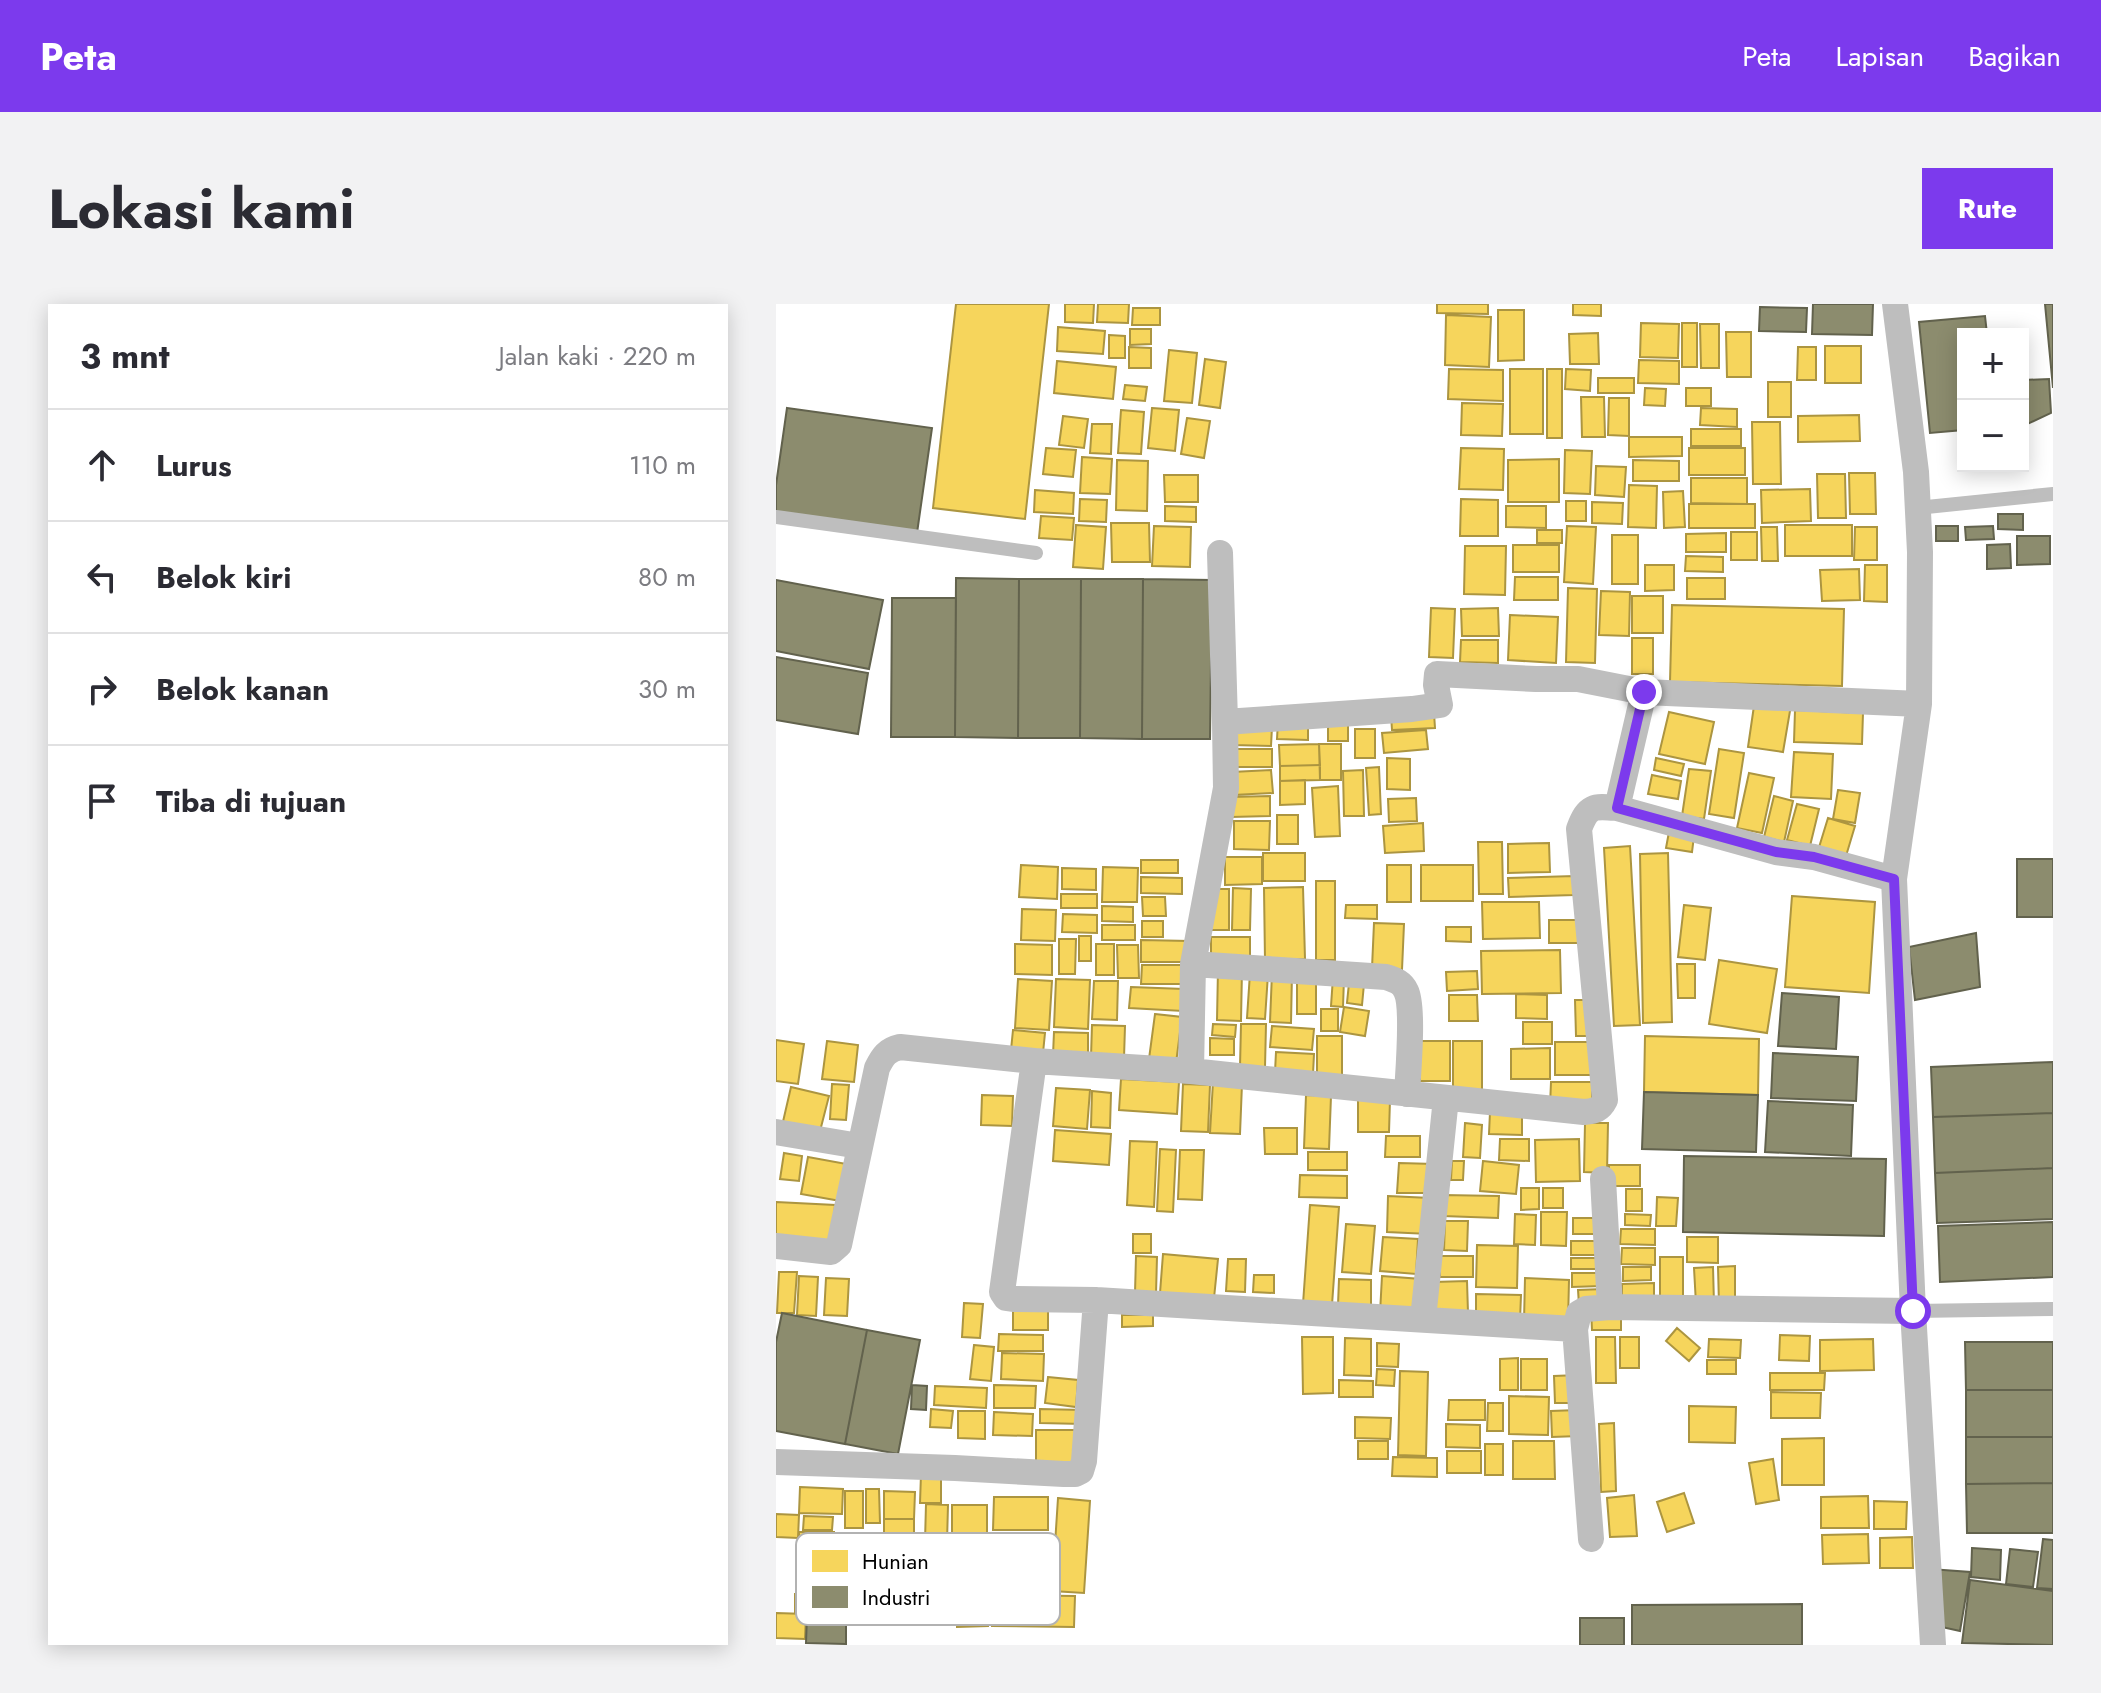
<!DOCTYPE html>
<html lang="id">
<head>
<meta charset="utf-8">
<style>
	:root { --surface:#fff; --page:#f2f2f3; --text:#2b2b33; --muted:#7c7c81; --line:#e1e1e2; --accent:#7c3aed }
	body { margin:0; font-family:Jost,sans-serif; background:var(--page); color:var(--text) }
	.controls { position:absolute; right:24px; top:24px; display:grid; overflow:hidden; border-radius:0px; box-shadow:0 4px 20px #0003 }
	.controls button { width:72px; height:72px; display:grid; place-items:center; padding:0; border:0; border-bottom:2px solid var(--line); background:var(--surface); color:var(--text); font:40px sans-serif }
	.stop { position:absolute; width:24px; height:24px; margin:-18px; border:6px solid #7c3aed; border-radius:50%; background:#fff }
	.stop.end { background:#7c3aed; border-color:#fff; box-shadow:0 2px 8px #0008 }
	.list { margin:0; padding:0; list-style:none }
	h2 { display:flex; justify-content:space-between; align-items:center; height:104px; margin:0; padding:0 32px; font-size:34px }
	h2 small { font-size:26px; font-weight:400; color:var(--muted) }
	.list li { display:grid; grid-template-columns:52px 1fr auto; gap:24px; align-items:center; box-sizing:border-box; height:112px; padding:0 32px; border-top:2px solid var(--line) }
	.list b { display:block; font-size:30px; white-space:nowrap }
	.list em { font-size:26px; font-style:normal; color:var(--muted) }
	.icon { flex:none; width:44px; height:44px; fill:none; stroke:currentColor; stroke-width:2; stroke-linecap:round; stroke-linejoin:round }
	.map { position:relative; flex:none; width:1277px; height:1341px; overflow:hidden; border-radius:0px }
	header { display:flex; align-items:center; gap:48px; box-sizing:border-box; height:112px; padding:0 40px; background:var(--accent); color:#fff }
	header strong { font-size:38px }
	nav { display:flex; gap:44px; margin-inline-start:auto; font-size:28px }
	.intro { display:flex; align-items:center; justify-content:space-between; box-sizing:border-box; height:192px; padding:0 48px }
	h1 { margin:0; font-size:56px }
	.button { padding:20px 36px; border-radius:0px; background:var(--accent); color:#fff; font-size:28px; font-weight:700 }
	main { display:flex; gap:48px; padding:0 48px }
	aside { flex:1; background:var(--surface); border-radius:0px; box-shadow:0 4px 20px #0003 }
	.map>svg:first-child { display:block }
	.homes { fill:#f6d55c; stroke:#ac9540; stroke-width:2 }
	.industry { fill:#8c8c6e; stroke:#62624d; stroke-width:2 }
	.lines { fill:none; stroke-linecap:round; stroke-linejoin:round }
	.service { stroke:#bebebe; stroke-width:14 }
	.minor { stroke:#bebebe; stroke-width:26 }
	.route { stroke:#7c3aed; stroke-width:10 }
	.key { fill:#fff; stroke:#b2b2b2; stroke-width:2 }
	.key-label { font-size:22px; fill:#000 }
</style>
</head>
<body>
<header>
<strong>Peta</strong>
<nav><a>Peta</a><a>Lapisan</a><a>Bagikan</a></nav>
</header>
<div class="intro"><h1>Lokasi kami</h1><a class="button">Rute</a></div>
<main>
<aside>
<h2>3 mnt<small>Jalan kaki · 220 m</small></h2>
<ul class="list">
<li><svg class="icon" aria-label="ahead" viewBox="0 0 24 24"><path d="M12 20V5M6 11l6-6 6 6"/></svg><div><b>Lurus</b></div><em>110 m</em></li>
<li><svg class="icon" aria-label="left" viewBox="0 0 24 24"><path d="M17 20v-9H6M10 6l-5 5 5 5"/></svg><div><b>Belok kiri</b></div><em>80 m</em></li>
<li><svg class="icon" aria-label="right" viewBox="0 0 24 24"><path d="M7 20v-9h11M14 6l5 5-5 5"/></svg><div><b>Belok kanan</b></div><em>30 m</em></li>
<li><svg class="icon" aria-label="arrive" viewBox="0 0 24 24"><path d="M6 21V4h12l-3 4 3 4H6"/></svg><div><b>Tiba di tujuan</b></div></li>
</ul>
</aside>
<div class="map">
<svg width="1277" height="1341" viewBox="0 0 1277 1341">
	<rect width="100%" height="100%" fill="#fff"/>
	<!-- homes -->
	<path class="homes" d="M180,0H273L249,215L157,204Z
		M289,0H318L317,19L289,18Z
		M322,0H353L352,19L321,18Z
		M661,0H712V10L661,9Z
		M797,0H825V12L797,11Z
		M357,4H384V21H356Z
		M722,6H748V56L722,57Z
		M670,11L715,13L713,63L669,61Z
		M865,19L903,20L902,54L864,53Z
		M906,19H921V63H906Z
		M924,20H943V64H925Z
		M282,23L329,27L327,50L281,47Z
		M354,25H375V40L354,41Z
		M950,28H975V73H951Z
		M822,29L823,60H794L793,30Z
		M333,31L349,32V54H333Z
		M1049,42H1085V79H1049Z
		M353,43L375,44V64H353Z
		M1022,43H1040V76H1021Z
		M393,46L421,49L416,99L388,97Z
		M429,55L450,58L444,104L423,101Z
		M863,56L903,57V80L862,79Z
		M281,57L340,63L337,95L278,89Z
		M673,65L727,66V97L672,95Z
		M734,65H767V130H734Z
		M771,65H786V134H771Z
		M790,65L815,66L814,87L789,85Z
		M822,74H858V89H822Z
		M992,78H1015V113H992Z
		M349,81L371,83L369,97L347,95Z
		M869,84L890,85L889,102L868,101Z
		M910,84H935V102H910Z
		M805,93H828L829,133H806Z
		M833,94H853V132L832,131Z
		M686,99L727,100L726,132L685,131Z
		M376,104L403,106L399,147L372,144Z
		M925,104L961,105V123L924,121Z
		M345,106L368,108L365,150L342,149Z
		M1083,111L1084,137L1022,138V112Z
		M287,112L312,115L308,144L283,141Z
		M411,114L434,117L428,154L405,150Z
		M976,118H1004L1005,180H977Z
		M316,120H336L335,150L314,149Z
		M915,125H965V142H915Z
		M853,133H906V152L853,153Z
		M270,144L300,146L297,173L267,170Z
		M685,144L728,145L727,186L683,185Z
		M913,144H969V171H913Z
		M789,146L816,147L814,190L788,189Z
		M306,153L336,155L334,190L304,189Z
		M783,155V198H732V156Z
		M341,156L372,157L371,207L340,206Z
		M857,156L903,157V177H857Z
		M820,162L850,163L848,193L819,191Z
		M1073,169H1099L1100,210H1074Z
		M1041,170H1069L1070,214H1042Z
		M388,171H422V198H389Z
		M915,174H971V200L915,199Z
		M853,181L881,182L880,224L852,223Z
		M1034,185L1035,217L986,219L985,186Z
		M259,186L298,189L297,210L258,208Z
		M907,187L909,223L888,224L887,188Z
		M304,195L331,196L330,218L303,217Z
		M685,195L722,196V232H684Z
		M790,197H810V217H790Z
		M816,198L847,199L846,220L816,219Z
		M913,200H979V224H913Z
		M389,202L420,203V218L389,217Z
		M730,202H770V224L730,223Z
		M265,212L298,214L296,236L263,234Z
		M335,219H373L374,258H336Z
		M300,221L330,223L327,265L297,263Z
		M1009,221H1076V252H1009Z
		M378,222L415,223L414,263L376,262Z
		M791,222L820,223L817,280L788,278Z
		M985,223H1001L1002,257H986Z
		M1079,223H1101V256H1078Z
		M761,226H786V239H761Z
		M955,228H981V256H955Z
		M950,229V248H910V230Z
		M836,231H862V280H836Z
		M737,241H783V268H737Z
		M689,242H730L729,291L688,290Z
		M910,252L947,253V268L909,267Z
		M869,261H898V286L869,287Z
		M1089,261H1111V298L1088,297Z
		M1083,265L1084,296L1046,297L1044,266Z
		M739,273H782V296H738Z
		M911,274H949V295H911Z
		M792,284L821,285L819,359L790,358Z
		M825,287L854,288L853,332L823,331Z
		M856,292H887V329H856Z
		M896,301L1068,305L1066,382L894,378Z
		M655,304L679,305L677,354L653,353Z
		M722,304L723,332H686L685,305Z
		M734,311L782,313L780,359L732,356Z
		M856,334H877V370H856Z
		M685,336H722V359L684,358Z
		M979,395L1015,401L1007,448L972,443Z
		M1019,406L1087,409L1086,440L1018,438Z
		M893,408L938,418L929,460L883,450Z
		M658,409L659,424L616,426L615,411Z
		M502,417H532V436L501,435Z
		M552,419H572V437H552Z
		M458,422L496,423L495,442L457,441Z
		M579,425H599V454H579Z
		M650,426L652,445L608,449L606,429Z
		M543,440H565V476H544Z
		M543,440L544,461L504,462L503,441Z
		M459,445H496V463H459Z
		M943,445L968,449L958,514L933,510Z
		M1018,448L1057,450L1055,495L1015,493Z
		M611,454L634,455V486L611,485Z
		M880,454L908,460L905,472L878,466Z
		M544,461V476L504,477V462Z
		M603,463L605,510L593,511L590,464Z
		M913,465L935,467L928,515L906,512Z
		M495,466L497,489L457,491L456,468Z
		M587,466L588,512H568L567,467Z
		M973,469L998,474L986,529L961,524Z
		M876,471L905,477L902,495L872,490Z
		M529,476V500L504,501V477Z
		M562,482L564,532L539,533L536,484Z
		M1062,486L1084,489L1079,519L1057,515Z
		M494,492V512L455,513V493Z
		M998,492L1017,497L1008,538L988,533Z
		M640,494L641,517L613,518L612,495Z
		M1021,500L1043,505L1034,542L1011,536Z
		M501,511H522V540H501Z
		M1052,514L1079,522L1067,562L1040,553Z
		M458,517H494L493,546L458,545Z
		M647,519L648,547L609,549L607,522Z
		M893,528L918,532L916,548L890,544Z
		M702,538H726L727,590H703Z
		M773,539L774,568L732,569V540Z
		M854,542L864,721L838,722L828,544Z
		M487,549H529V577H487Z
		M892,549L896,718L867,719L864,550Z
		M449,553H486V580L449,581Z
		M365,556H402V569H365Z
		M245,561L282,563L281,595L243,593Z
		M611,561H635V598H611Z
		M645,561H697V597H645Z
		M327,563L362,564L361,598H326Z
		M286,564L320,565V586L286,585Z
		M798,572V591L733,593L732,574Z
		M365,573L406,574V590L365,589Z
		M540,577H559V656H540Z
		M527,583L529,655L489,656L488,584Z
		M457,584L475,585L474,626H456Z
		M433,585H453V626H433Z
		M285,590H321V604H285Z
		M1016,592L1099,598L1093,689L1009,683Z
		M366,593H389L390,612H367Z
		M706,598H763L764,634L707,635Z
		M570,601H601V615L569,614Z
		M908,601L935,604L929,656L902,653Z
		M326,602L357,603V618L326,617Z
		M246,605L280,606L279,637L245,636Z
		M287,610L321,611V629L286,628Z
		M773,616H806V639H773Z
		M366,617H387V633H366Z
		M598,619L628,620L626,666L596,664Z
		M326,621H359V636H326Z
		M670,623H695V638L670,637Z
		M303,632H315V657H303Z
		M435,633H474V657H435Z
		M283,635H300L299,670H283Z
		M365,636L413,637V658H365Z
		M239,640L276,641V671L239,670Z
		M320,640H338V671H320Z
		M341,641H362L363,674H342Z
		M784,646L785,689L706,690L705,647Z
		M943,656L1001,665L991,729L933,720Z
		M901,660H919V694H902Z
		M366,661H409V680H365Z
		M442,665L466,666L465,717L441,716Z
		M701,667L702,685L671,687L670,668Z
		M474,669L492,670L489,715L471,714Z
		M496,669H516L515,719L494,718Z
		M557,673L568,674L567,703L555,702Z
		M242,675L276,677L273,726L239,724Z
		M280,675L314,676L312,725L278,723Z
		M318,677H342L341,716L316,715Z
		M521,677H540V710H521Z
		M573,679L588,680L586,701L571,699Z
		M355,683L408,685L407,707L353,704Z
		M740,690L771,691V715L740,714Z
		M673,691H701L702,717H673Z
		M799,696H815L816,732H800Z
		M568,703L593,707L589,732L564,728Z
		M545,705H562V727H545Z
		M379,710L406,713L400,759L373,755Z
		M747,718H776V740H747Z
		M437,720L460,721L459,733L436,731Z
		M465,720H490L489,763H464Z
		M316,721L349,722L348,754L315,753Z
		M496,722L538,725L536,746L494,743Z
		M237,726L269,729L267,749L235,746Z
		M278,728L312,729V752L277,751Z
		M541,732H566V774H541Z
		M869,732L983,735L982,791L868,788Z
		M434,734L458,735V751H434Z
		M0,736L28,740L22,780L0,777Z
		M51,737L82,741L78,778L46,775Z
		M644,737H674V777H644Z
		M677,737H706V788H677Z
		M779,738H817L816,771H779Z
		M774,744V775H735V745Z
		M500,748L538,750L537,770L499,768Z
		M345,775L403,778L401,810L343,806Z
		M437,778L466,780L464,830L434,829Z
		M775,778H816V802H774Z
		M56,780L73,781L70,816L54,815Z
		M407,780L434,781L432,828L405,827Z
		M15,783L53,792L43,831L6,822Z
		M280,784L314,786L311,825L277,822Z
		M316,787L335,789L334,824L315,823Z
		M206,791L237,792L236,822L205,821Z
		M530,791L555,792L553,845L528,844Z
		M582,795L614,796L613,828H582Z
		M714,808H746V831L713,830Z
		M689,819L706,821L704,854L687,853Z
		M809,819H832L831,869L808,868Z
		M488,824H521V850H489Z
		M279,826L335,830L333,861L277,857Z
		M610,832H644V853H609Z
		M724,835H753V857L723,856Z
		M803,835L804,877L760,878L759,836Z
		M354,837L381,838L378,903L351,901Z
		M384,845L400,846L397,908L381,907Z
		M404,846H428L426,896L402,895Z
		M532,848H571V866H532Z
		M8,849L26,852L23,877L4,875Z
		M32,853L76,861L70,898L25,890Z
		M676,857H688L687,876H675Z
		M707,857L743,861L740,890L704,887Z
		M623,859L658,860L657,889H621Z
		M833,861H864V882H833Z
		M524,871L571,872V894L523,893Z
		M745,884H763V905L745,906Z
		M767,884H787V904H767Z
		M850,885H866V907H850Z
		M667,891L723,892L722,914L667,912Z
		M612,892L654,894L653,930L611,928Z
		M881,893L902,894L900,922H880Z
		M0,898L59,901L56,939L0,935Z
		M534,901L563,903L556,1001L527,1000Z
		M765,908H791L790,942L765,941Z
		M739,910L760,911L759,941L738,940Z
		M849,910L875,911L874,922L849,921Z
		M797,914H821V930H797Z
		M669,917H692L691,947L668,946Z
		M570,920L599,922L595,970L566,968Z
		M845,925H879V941L844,940Z
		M357,930H375V949H357Z
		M607,933L642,935L640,970L604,967Z
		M911,933H942V959L911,958Z
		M795,937H821L822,951H795Z
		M701,941L742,942L741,984L700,983Z
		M846,944H879V961L845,960Z
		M387,950L442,955L438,994L384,989Z
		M360,952L381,953L380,990L359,989Z
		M664,952H697V973H664Z
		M884,953H907V1000H884Z
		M795,954H823V965H795Z
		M452,955H470L469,988L450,987Z
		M959,962V1001H943L942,963Z
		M847,963H875V976L847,977Z
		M937,963L938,1000H920L918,964Z
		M3,968H21L18,1009H1Z
		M796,969H825V982L796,983Z
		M478,971H498V989L477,988Z
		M23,972L42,973L40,1012L21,1011Z
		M606,972L645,975L642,1011L604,1009Z
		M50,974L73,975L71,1012L48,1011Z
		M749,974L793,976L792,1019L748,1017Z
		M563,975L595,976V1001H562Z
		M691,977L692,1009L659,1011L658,978Z
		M878,979V998H846V980Z
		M827,985L828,1000L803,1001L802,986Z
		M700,990L745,991L744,1016L700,1015Z
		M188,999L207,1000L204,1034L186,1033Z
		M237,1004H272V1026H237Z
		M845,1004V1026H816L815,1005Z
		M346,1011H377V1022L346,1023Z
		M901,1024L924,1044L913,1057L890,1037Z
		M223,1030L267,1031V1047H222Z
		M1004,1031L1034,1032L1033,1057L1003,1056Z
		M526,1033H557V1089L527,1090Z
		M820,1033H839L840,1079H820Z
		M844,1033H863V1064H844Z
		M569,1034L595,1035V1072L568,1071Z
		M933,1035L965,1036L964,1054L932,1053Z
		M1097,1035L1098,1066L1044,1067V1036Z
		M601,1039L623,1040L622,1063L601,1062Z
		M198,1041L218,1043L215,1077L194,1075Z
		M226,1049L268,1050L267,1077L225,1075Z
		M742,1054V1086H724V1055Z
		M745,1055H771V1086H745Z
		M931,1056H960V1070H931Z
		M601,1065L619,1066L618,1082L600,1081Z
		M624,1067L652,1068L650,1152L622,1151Z
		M994,1069H1049L1048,1086H994Z
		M802,1071L803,1099H779L778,1072Z
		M272,1073L302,1076L300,1103L269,1099Z
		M563,1076L597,1077V1093H563Z
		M218,1081L260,1082L259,1104H218Z
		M159,1082L211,1084L210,1104L158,1101Z
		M995,1088L1045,1089L1044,1114H995Z
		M733,1092L773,1093L772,1131L733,1130Z
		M673,1096H709V1116H672Z
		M712,1099H727V1127H711Z
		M913,1102L960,1103L959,1139L913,1138Z
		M155,1105L177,1107L175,1124L154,1123Z
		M264,1105L307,1106V1120L264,1119Z
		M802,1106L803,1132L776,1133L775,1107Z
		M182,1107H209V1135L182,1134Z
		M218,1108L257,1110L256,1132L217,1131Z
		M579,1113L615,1114L614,1135L579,1134Z
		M838,1119L840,1187L825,1188L823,1120Z
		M670,1120L704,1121V1144L670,1143Z
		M260,1126H303V1162H260Z
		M1048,1134V1181H1006V1135Z
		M582,1137H612V1155H582Z
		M737,1137H778L779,1175H737Z
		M709,1140H727V1171H709Z
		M671,1147H705V1169H671Z
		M617,1153L661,1154V1173L616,1172Z
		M997,1155L1003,1196L980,1200L973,1159Z
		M145,1170L165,1171V1199H144Z
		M24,1183L67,1185L66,1210L23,1209Z
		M90,1185H103L104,1219H90Z
		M69,1187H87V1224H69Z
		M108,1187L139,1188L138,1215H108Z
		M908,1189L918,1219L891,1228L881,1198Z
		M858,1191L861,1232L834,1233L831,1194Z
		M1092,1192L1093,1224H1045V1193Z
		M218,1193H272V1226H217Z
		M282,1194L314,1197L308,1289L276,1287Z
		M1098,1197L1131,1198L1130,1225H1098Z
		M150,1200L172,1201L171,1238L149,1237Z
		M176,1201H211V1238L176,1237Z
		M0,1210L23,1211L22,1234L0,1233Z
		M28,1212L57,1213L56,1226H27Z
		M108,1215H138V1251L108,1250Z
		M23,1228H58V1241H23Z
		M1092,1230L1093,1259L1047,1260L1046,1231Z
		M1136,1233L1137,1264H1104V1234Z
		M180,1258H211L212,1322L181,1323Z
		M19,1290L58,1291V1308H19Z
		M216,1291L299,1292L298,1323L216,1322Z
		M0,1309L30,1310L29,1335L0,1334Z"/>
	<!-- industry -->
	<path class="industry" d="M1037,0H1097L1096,31L1036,30Z
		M1269,0H1277V84Z
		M984,3L1031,4L1030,28L983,27Z
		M1209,12L1211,30H1187V126L1154,129L1143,18Z
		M1273,75L1275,109L1247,122V76Z
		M11,104L156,124L141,229L0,209V181Z
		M1222,210H1247V226L1222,225Z
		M1160,222H1182V237H1160Z
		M1217,222L1218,235L1190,236L1189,223Z
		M1241,232H1274V260L1241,261Z
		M1234,240L1235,264L1211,265V241Z
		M180,274L243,275L242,434L179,433Z
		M243,275H305L304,434H242Z
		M305,275H367L366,435L304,434Z
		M367,275L436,276L434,435H366Z
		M0,276L107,296L93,365L0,347Z
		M116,294H180L179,433H115Z
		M0,353L92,369L82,430L0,416Z
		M1241,555H1277V613H1241Z
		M1200,629L1204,683L1139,696L1133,643Z
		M1006,689L1063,693L1060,745L1002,742Z
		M997,749L1082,753L1080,797L995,794Z
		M1277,758V809L1157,813L1155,763Z
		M868,788L982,791L980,848L866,845Z
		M992,797L1077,801L1075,852L989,848Z
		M1277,809V864L1159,869L1157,813Z
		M908,852L1110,855L1108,932L907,928Z
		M1277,864V915L1161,919L1159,869Z
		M1277,918V973L1164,978L1162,922Z
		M6,1009L91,1026L69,1140L0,1127V1038Z
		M91,1026L144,1036L122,1150L69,1140Z
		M1189,1038H1277V1086H1190Z
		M136,1081L151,1082L150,1106L135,1105Z
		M1190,1086H1277V1133H1190Z
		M1190,1133H1277V1179L1190,1180Z
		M1277,1179V1229H1191L1190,1180Z
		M1267,1235L1277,1236V1285L1261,1284Z
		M1196,1244L1225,1246L1224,1276L1195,1273Z
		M1234,1245L1262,1248L1257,1283L1230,1280Z
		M1154,1265L1194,1268L1184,1327L1161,1322Z
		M1194,1276L1277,1287V1341L1186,1339Z
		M1026,1300V1341H856V1301Z
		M31,1311L70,1312V1340L30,1339Z
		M804,1314H848V1341H804Z"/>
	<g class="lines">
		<!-- service -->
		<path class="service" d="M1141,204L1277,190
			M0,213L260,249
			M1137,1007L1277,1005"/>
		<!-- minor -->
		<path class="minor" d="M1119,0L1140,168L1144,248L1143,400L1118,575L1137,1007L1157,1341
			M444,249L449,418
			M841,504L868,388
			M417,660L610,673C619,676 626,678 630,687C638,703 632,769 631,790
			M415,767L417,660L450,484L449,418L636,405L664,401L660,381L661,370L760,375H802L868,388L1143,400
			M0,828L83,842
			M827,875L834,1003
			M0,942L55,948L63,941L101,764C107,752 111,746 124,743L258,757L415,767L808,808C819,807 824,806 829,796L803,525C812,501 818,502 841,504L1000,548L1038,553L1118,575
			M320,996L799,1025L803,1009L810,1005L834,1003L1137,1007
			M647,1015L670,794
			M799,1025L815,1235
			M0,1158L179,1164L288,1170H299L305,1167L308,1157L320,996L237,995L230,994L226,988L258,757"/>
	</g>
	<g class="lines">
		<!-- route -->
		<path class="route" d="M868,388L841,504L1000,548L1038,553L1118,575L1137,1007"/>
	</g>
	<!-- legend -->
	<rect x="20" y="1229" width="264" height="92" rx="12" class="key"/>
	<rect x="36" y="1246" width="36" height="22" fill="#f6d55c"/>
	<rect x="36" y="1282" width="36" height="22" fill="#8c8c6e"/>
	<g class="key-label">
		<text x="86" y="1265">Hunian</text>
		<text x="86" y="1301">Industri</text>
	</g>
</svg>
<div class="controls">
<button>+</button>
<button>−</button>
</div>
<div class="stop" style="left:1137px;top:1007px"></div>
<div class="stop end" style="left:868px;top:388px"></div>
</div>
</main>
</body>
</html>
